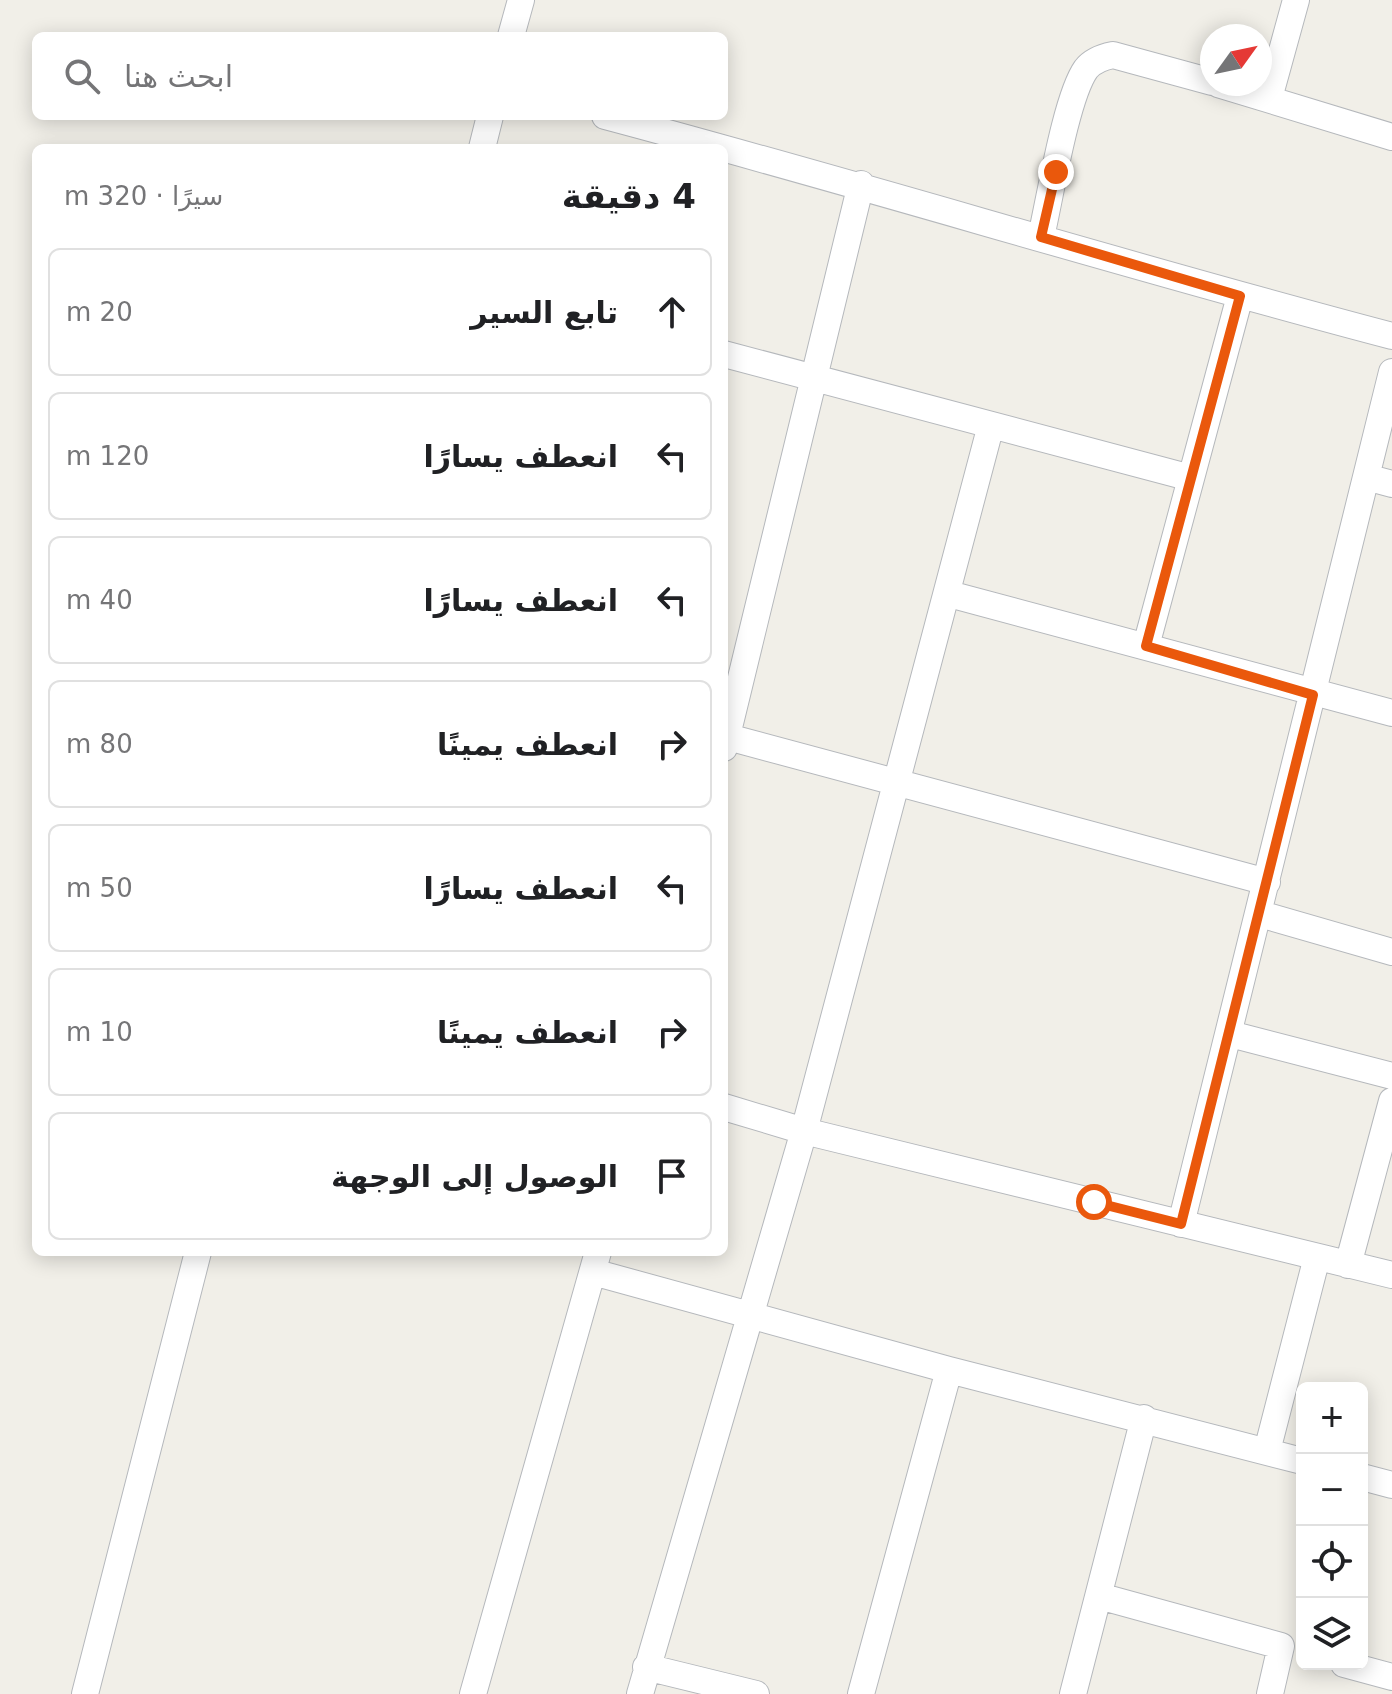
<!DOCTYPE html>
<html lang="ar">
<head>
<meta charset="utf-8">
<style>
	:root { --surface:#fff; --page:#f6f6f6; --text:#202124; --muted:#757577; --line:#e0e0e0 }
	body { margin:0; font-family:"DejaVu Sans",Vazirmatn,sans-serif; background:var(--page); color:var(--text); direction:rtl }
	.controls { position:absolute; right:24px; bottom:24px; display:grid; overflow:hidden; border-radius:12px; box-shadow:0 4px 20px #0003 }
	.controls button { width:72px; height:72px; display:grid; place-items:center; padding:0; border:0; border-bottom:2px solid var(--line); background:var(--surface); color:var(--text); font:40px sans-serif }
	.compass { position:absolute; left:1200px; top:24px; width:72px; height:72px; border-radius:50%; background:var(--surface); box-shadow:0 4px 20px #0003; rotate:57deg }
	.stop { position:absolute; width:24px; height:24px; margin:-18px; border:6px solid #ea580c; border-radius:50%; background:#fff }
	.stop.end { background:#ea580c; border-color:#fff; box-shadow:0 2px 8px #0008 }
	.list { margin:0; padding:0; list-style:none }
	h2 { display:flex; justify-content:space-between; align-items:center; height:104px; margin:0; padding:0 32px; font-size:34px }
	h2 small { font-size:26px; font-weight:400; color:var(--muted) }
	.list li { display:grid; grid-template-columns:52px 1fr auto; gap:24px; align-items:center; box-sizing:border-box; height:128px; margin:0 16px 16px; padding:0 16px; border:2px solid var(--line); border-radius:12px }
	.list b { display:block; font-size:30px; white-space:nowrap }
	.list em { font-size:26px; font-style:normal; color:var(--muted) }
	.icon { flex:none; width:44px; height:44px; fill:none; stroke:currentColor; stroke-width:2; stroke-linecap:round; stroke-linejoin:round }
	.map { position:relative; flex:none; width:1392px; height:1694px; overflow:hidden; direction:ltr }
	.search { position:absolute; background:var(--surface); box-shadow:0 4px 20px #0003; left:32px; top:32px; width:696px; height:88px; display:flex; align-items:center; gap:20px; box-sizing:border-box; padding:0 28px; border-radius:12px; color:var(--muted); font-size:30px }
	.panel { position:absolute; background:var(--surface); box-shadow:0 4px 20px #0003; left:32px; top:144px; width:696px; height:1112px; border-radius:12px; direction:rtl }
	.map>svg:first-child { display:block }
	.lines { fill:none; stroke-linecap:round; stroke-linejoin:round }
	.minor-casing { stroke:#b5b8bc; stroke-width:28 }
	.minor { stroke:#fff; stroke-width:26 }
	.route { stroke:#ea580c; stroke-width:10 }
</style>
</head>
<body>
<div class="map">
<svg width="1392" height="1694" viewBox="0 0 1392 1694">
	<rect width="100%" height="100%" fill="#f1efe8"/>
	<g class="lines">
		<defs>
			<path id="minor" d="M511,36L521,0
				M1218,84L1392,137
				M1269,98L1296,0
				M605,116C868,186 1129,267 1392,336
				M482,148L490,116
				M1041,237C1050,198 1066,97 1086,69C1093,60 1103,57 1113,55L1212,82
				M724,354L1191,478
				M1366,477L1392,484
				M949,594L1392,713
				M1146,646L1240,296
				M724,736L1267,882
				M724,748L861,184
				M1260,914L1392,952
				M1230,1034L1392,1076
				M724,1107L804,1131L1392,1275
				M1181,1224L1392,372
				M1348,1265L1392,1101
				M593,1272L949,1370L1302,1461
				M1267,1451L1317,1257
				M1362,1477L1392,1485
				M1099,1596L1281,1646L1270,1694
				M1344,1664L1392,1677
				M646,1667L756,1694
				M85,1694L198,1252
				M473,1694L598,1252
				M640,1694L804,1131L991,425
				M861,1694L949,1370
				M1073,1694L1144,1418"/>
		</defs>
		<!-- minor casing -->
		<use href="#minor" class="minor-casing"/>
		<!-- minor -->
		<use href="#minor" class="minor"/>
	</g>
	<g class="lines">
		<!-- route -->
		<path class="route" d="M1056,172L1041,237L1240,296L1146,646L1313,695L1181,1224L1094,1202"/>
	</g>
</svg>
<div class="controls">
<button>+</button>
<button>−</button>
<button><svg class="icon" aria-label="locate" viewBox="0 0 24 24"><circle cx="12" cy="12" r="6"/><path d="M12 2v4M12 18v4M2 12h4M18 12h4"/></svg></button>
<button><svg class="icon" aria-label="layers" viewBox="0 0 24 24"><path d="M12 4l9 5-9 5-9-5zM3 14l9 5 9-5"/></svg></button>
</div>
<svg class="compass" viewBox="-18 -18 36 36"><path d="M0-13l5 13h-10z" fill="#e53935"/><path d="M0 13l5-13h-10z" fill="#757577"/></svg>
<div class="stop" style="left:1094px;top:1202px"></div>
<div class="stop end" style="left:1056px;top:172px"></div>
<div class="search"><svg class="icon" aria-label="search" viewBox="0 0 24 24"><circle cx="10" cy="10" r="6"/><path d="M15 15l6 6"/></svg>ابحث هنا</div>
<section class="panel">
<h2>4 دقيقة<small>سيرًا · 320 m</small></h2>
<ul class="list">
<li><svg class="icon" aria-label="ahead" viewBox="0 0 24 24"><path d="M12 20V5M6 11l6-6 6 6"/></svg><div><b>تابع السير</b></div><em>20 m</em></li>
<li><svg class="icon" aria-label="left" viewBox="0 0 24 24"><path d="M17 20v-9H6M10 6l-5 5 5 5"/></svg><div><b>انعطف يسارًا</b></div><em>120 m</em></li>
<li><svg class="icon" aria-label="left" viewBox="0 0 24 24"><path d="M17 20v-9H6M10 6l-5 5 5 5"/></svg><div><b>انعطف يسارًا</b></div><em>40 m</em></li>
<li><svg class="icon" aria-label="right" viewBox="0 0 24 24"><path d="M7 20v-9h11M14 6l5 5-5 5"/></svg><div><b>انعطف يمينًا</b></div><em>80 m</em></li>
<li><svg class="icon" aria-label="left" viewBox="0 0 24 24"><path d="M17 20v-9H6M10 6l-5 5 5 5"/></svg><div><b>انعطف يسارًا</b></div><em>50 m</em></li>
<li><svg class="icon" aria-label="right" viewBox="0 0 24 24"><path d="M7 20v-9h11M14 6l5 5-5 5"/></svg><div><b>انعطف يمينًا</b></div><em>10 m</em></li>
<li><svg class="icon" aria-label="arrive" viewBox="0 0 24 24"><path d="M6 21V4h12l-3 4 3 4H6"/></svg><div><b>الوصول إلى الوجهة</b></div></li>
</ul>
</section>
</div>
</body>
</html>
